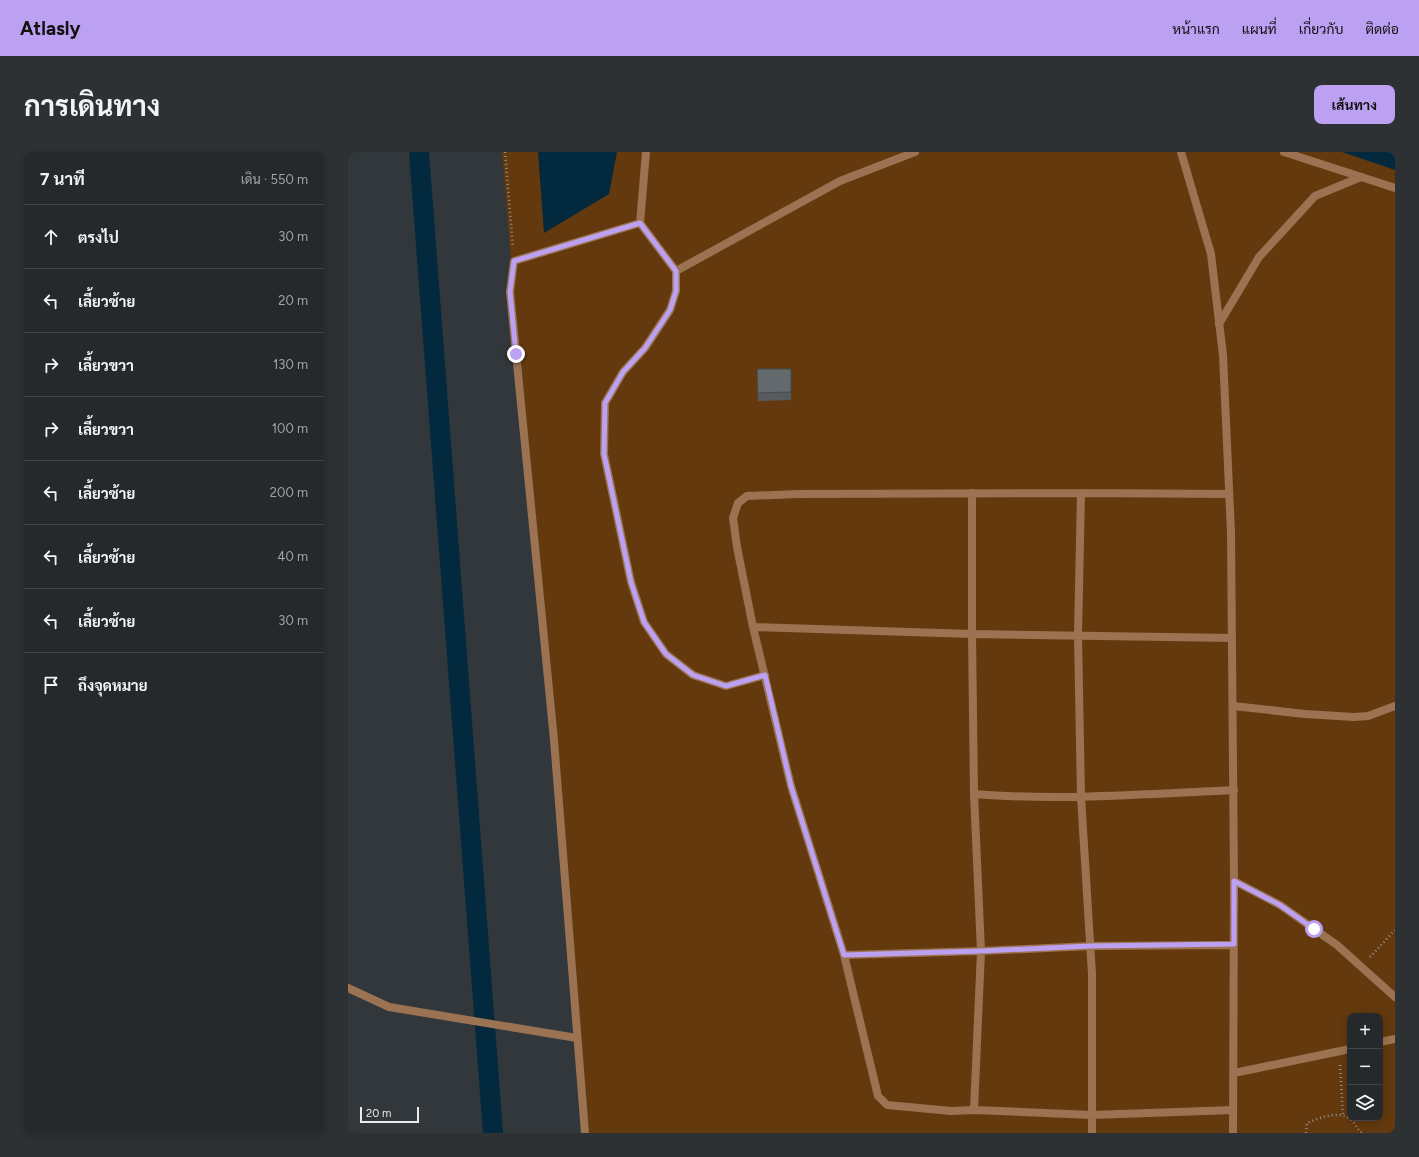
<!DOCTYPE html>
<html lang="th">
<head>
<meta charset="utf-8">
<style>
	:root { --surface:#25292c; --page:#2d3134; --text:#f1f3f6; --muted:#a3a6a9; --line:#424548; --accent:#bca0f2 }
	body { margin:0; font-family:Figtree,Sarabun,sans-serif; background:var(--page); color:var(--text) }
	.controls { position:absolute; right:12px; bottom:12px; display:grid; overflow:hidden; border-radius:8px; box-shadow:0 2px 10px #0003 }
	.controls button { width:36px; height:36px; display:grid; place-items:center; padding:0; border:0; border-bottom:1px solid var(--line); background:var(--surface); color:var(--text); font:20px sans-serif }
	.scale { position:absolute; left:12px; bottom:10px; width:59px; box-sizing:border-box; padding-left:4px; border:2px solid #e8ebee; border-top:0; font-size:11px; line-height:14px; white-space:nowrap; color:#e8ebee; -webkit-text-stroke:3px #31373b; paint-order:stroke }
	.stop { position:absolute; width:12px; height:12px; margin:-9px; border:3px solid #bca0f2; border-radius:50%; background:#fff }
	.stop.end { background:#bca0f2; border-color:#fff; box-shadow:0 1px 4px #0008 }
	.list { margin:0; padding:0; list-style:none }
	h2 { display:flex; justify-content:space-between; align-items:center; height:52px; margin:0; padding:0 16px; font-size:17px }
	h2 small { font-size:13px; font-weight:400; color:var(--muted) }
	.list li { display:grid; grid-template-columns:26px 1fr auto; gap:12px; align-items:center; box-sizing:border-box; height:64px; padding:0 16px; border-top:1px solid var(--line) }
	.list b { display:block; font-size:15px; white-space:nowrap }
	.list em { font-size:13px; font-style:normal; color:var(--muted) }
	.icon { flex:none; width:22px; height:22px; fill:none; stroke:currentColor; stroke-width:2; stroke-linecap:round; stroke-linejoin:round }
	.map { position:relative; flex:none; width:1047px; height:981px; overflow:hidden; border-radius:8px }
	header { display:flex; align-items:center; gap:24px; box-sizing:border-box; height:56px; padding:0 20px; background:var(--accent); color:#111 }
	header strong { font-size:19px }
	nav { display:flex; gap:22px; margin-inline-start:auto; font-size:14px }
	.intro { display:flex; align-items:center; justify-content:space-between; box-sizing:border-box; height:96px; padding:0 24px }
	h1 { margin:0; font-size:28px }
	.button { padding:10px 18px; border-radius:8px; background:var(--accent); color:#111; font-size:14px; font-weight:700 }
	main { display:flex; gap:24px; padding:0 24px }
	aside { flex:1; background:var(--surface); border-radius:8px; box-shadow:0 2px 10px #0003 }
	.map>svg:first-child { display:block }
	.green { fill:#64390d; fill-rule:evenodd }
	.water { fill:#03293e }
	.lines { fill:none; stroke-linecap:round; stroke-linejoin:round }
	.canal { stroke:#03293e; stroke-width:20 }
	.path { stroke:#8e9296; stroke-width:2.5; stroke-dasharray:1 3; stroke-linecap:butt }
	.lane { stroke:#9b7352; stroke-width:8 }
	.street { stroke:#9b7352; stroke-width:8 }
	.wall { fill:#555b5f }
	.building { fill:#636a6e; stroke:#454a4d }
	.route { stroke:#bca0f2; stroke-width:5 }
</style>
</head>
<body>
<header>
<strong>Atlasly</strong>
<nav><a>หน้าแรก</a><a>แผนที่</a><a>เกี่ยวกับ</a><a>ติดต่อ</a></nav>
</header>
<div class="intro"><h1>การเดินทาง</h1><a class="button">เส้นทาง</a></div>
<main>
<aside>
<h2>7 นาที<small>เดิน · 550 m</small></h2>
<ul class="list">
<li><svg class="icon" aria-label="ahead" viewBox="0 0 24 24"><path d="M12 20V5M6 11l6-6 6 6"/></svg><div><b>ตรงไป</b></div><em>30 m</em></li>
<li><svg class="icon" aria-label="left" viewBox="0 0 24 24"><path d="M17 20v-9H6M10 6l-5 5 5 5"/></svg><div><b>เลี้ยวซ้าย</b></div><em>20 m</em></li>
<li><svg class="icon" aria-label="right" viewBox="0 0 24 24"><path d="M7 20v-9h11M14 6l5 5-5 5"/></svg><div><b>เลี้ยวขวา</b></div><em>130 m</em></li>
<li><svg class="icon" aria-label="right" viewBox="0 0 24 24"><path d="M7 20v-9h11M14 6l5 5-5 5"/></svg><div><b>เลี้ยวขวา</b></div><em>100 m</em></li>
<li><svg class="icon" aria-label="left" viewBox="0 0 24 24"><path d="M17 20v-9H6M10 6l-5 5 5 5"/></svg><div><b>เลี้ยวซ้าย</b></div><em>200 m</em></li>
<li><svg class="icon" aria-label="left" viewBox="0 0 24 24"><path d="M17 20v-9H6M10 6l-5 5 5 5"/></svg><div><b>เลี้ยวซ้าย</b></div><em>40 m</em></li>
<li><svg class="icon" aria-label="left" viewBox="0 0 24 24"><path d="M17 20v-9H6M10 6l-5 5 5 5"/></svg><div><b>เลี้ยวซ้าย</b></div><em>30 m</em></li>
<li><svg class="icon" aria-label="arrive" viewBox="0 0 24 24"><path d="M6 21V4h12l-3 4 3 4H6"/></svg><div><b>ถึงจุดหมาย</b></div></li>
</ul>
</aside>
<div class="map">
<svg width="1047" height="981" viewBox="0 0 1047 981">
	<rect width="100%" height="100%" fill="#31373b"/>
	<!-- green -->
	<path class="green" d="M154,0H1047V981H235ZM1002,864H1032V966H1002Z"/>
	<!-- water -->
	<path class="water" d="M190,0H269L261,42L196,81Z
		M994,0H1047V18Z"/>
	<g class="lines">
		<!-- canal -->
		<path class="canal" d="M71,0L145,981"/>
		<!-- path -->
		<path class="path" d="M157,0L165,95
			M1022,805L1047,778
			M992,913L995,963
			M958,981L959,971C971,966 990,958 1002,967C1007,971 1009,977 1014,981"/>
		<!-- lane -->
		<path class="lane" d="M298,0L292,71L328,119L492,29L567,0
			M936,0L1047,36
			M328,119V139L322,158L297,196L275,220L257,251L256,302L283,430L296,470L318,502L345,523L378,534L417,523
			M885,554L957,562L1006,565L1020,564L1047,554
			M237,981L206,588L162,140L166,109L292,71"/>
		<!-- street -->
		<path class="street" d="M833,0L863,102L875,203L883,381L886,729L885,981
			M871,172L911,105L967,44L1013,25
			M624,341V482L626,642
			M733,341L730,483L733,645L744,822V981
			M881,342L733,341L450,342L399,344L390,351L385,366L389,395L405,475L443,634L496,803L530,944L539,953L603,959L626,958L744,963L885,958
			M405,475L624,482L884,486
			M886,729L932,753L989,793L1047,845
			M496,803L633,799L742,794L886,793
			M0,836L41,855L229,886
			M1032,890L1047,887
			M886,921L1002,897
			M626,958L633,799L626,642C712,649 799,642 886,638"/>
	</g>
	<!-- wall -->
	<path class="wall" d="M443,217V248L410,249L409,225Z"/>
	<!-- building -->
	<path class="building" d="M409,217H443V240L410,241Z"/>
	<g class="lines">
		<!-- route -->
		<path class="route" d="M168,202L162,140L166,109L292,71L328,119V139L322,158L297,196L275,220L257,251L256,302L283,430L296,470L318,502L345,523L378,534L417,523L443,634L496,803L633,799L742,794L886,792V729L932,753L966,777"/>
	</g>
</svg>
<div class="controls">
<button>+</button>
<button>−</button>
<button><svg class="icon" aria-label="layers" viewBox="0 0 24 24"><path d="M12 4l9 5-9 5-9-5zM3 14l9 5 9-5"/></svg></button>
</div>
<div class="scale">20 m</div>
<div class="stop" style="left:966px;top:777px"></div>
<div class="stop end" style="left:168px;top:202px"></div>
</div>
</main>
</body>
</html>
